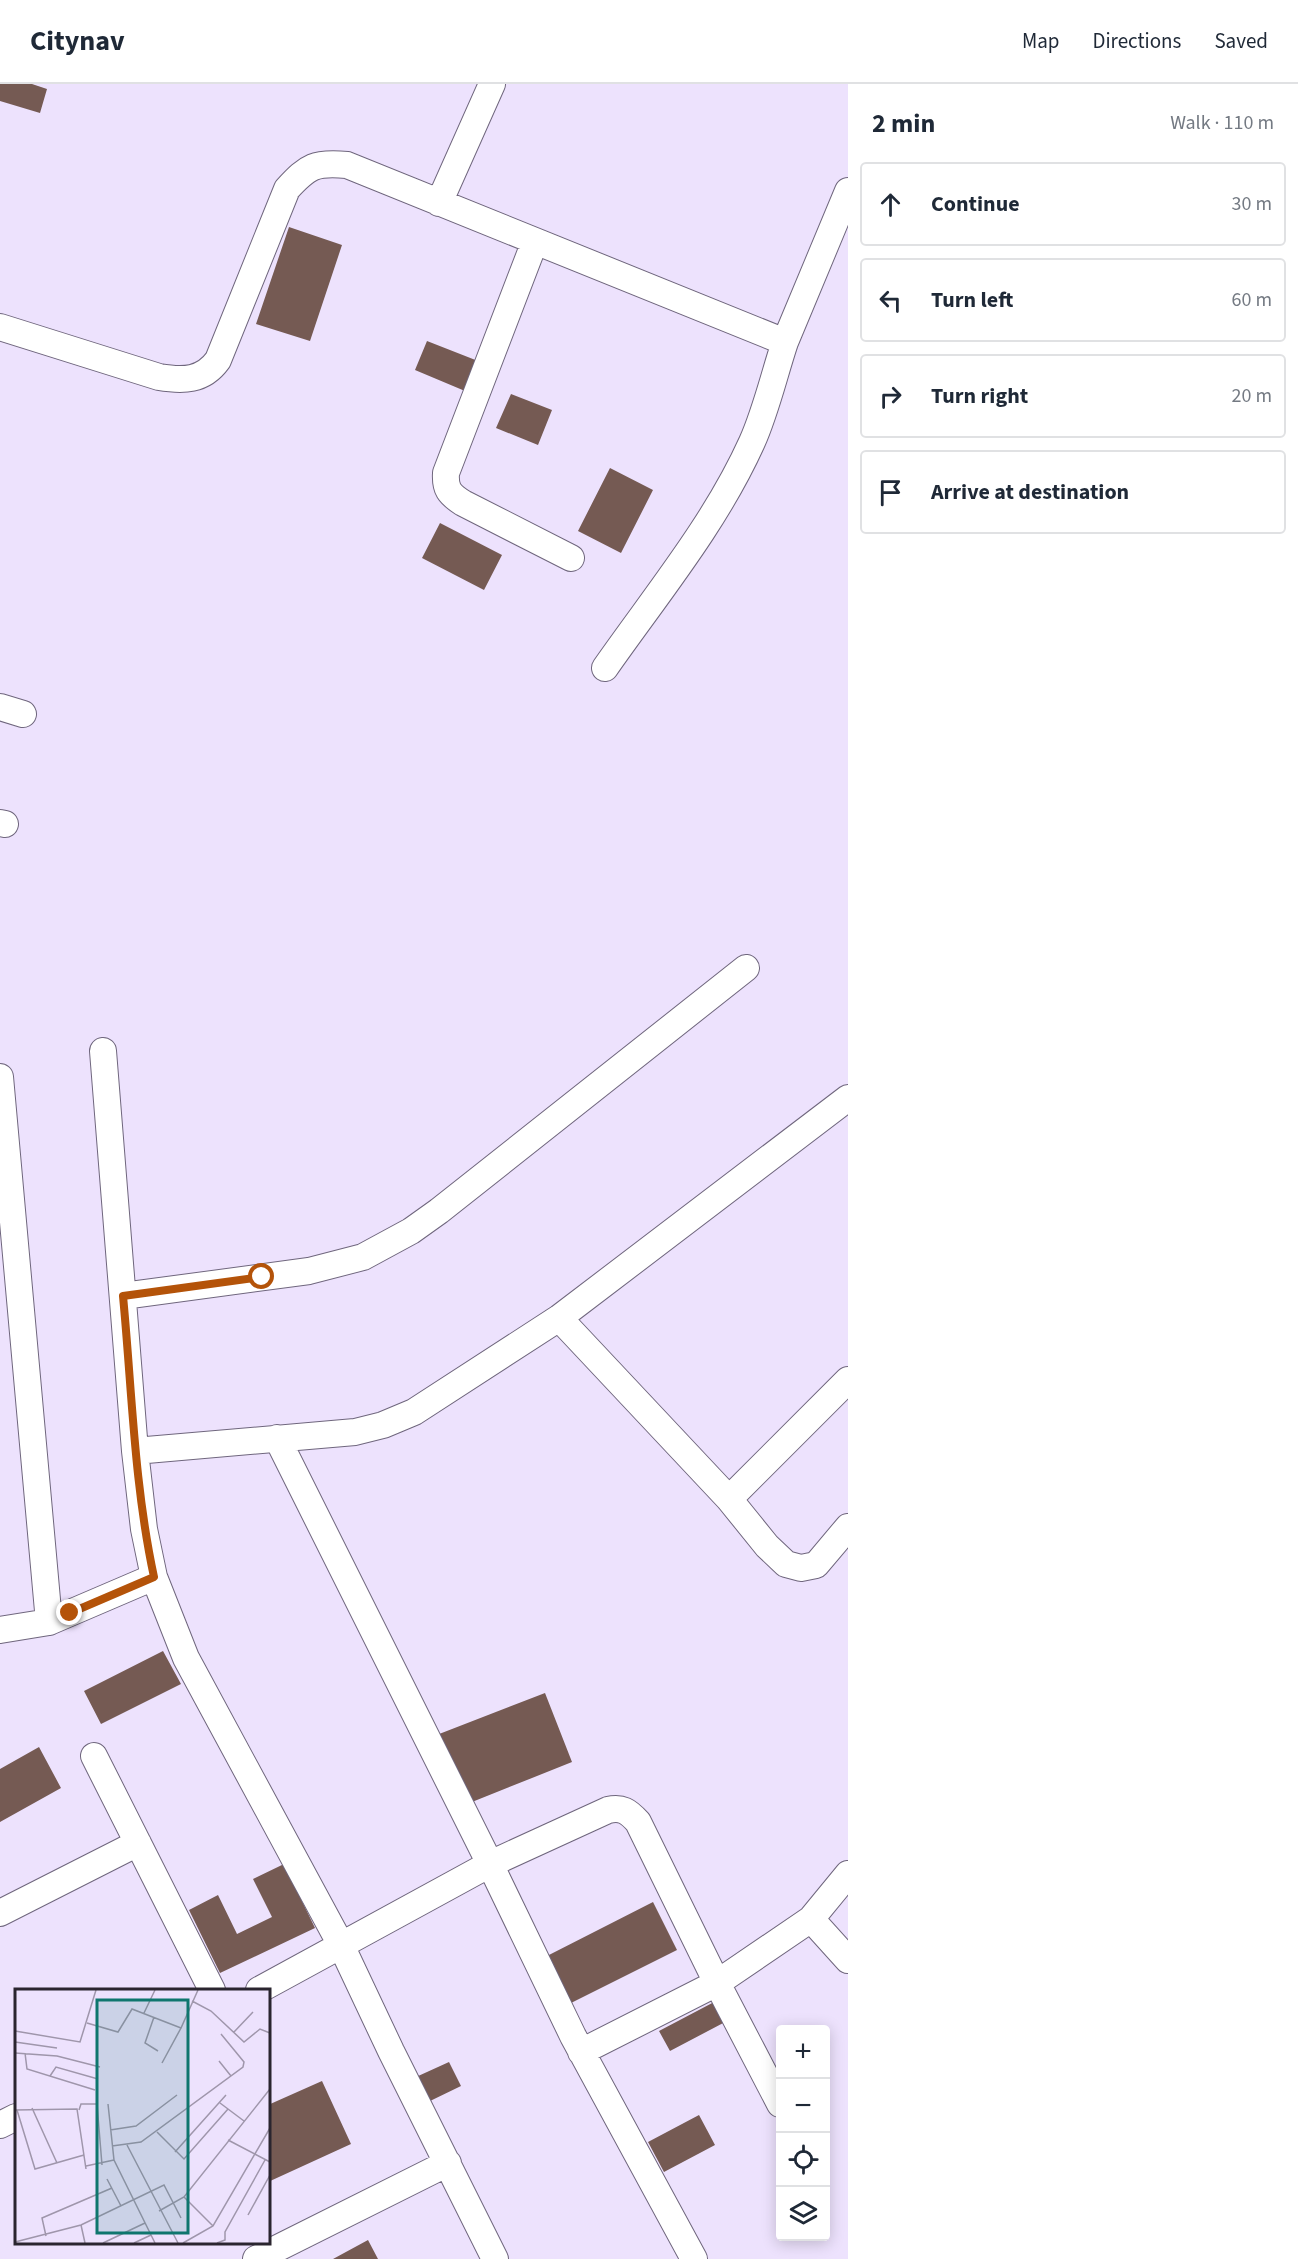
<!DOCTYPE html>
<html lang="en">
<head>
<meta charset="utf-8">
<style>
	:root { --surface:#fff; --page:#f6f6f7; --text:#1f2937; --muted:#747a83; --line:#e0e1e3 }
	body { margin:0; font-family:"Source Sans 3",sans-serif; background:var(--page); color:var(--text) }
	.controls { position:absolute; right:18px; bottom:18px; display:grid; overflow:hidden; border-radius:6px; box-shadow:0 3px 15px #0003 }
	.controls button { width:54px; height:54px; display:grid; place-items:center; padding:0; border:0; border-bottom:2px solid var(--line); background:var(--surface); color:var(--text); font:30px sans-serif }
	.stop { position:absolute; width:18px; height:18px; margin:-14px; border:4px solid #b45309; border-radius:50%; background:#fff }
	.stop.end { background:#b45309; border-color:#fff; box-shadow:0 2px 6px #0008 }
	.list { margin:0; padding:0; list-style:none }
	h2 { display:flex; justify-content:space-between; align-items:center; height:78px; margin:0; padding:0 24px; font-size:26px }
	h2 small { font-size:20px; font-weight:400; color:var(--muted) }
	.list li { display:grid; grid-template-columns:39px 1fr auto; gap:18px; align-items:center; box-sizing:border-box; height:84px; margin:0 12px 12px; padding:0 12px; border:2px solid var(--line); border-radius:6px }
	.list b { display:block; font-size:22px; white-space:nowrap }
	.list em { font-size:20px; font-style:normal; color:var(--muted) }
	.icon { flex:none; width:33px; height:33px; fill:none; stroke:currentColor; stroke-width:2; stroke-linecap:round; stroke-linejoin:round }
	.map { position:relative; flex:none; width:848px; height:2175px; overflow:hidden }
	header { display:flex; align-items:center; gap:36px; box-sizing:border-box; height:84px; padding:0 30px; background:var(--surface); border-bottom:2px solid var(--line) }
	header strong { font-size:28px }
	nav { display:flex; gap:33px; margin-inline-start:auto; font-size:21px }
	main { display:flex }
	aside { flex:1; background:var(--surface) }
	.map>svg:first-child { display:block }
	.building { fill:#755a53 }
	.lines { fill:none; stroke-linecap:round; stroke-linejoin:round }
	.minor-casing { stroke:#6f667d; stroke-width:28 }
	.minor { stroke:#fff; stroke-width:26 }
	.route { stroke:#b45309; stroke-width:8 }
	.inset-road { fill:none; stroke:#9f96ab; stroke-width:1.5 }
	.view { fill:#0f766e; fill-opacity:0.15; stroke:#0f766e; stroke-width:3 }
	.inset-edge { fill:none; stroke:#2a252f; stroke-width:3 }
</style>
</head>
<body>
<header>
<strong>Citynav</strong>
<nav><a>Map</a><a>Directions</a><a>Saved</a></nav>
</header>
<main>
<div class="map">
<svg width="848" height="2175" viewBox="0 0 848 2175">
	<rect width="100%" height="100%" fill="#ede2fd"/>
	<!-- building -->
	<path class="building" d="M0,0H32L47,5L40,29L0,17Z
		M289,143L342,161L310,257L256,240Z
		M427,257L478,277L465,307L415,286Z
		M511,310L552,326L538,361L496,344Z
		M610,384L653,406L621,469L578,447Z
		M440,439L502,471L484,506L422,474Z
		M163,1567L181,1600L101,1640L84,1607Z
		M545,1609L572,1678L462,1722L434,1652Z
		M39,1663L61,1704L0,1738V1685Z
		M284,1780L315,1844L220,1889L189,1826L218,1811L237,1850L272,1833L253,1795Z
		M653,1818L677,1866L569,1920L545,1873Z
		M716,1917L727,1937L670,1967L659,1947Z
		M449,1978L461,2002L428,2018L416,1993Z
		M322,1997L351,2060L268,2098V2021Z
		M699,2031L715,2061L664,2088L648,2058Z
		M368,2156L378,2175H333Z"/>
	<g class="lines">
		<defs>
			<path id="minor" d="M439,119L492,0
				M535,157L446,389C445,405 449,410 463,419L571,474
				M0,243L159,293C183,297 203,297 218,276L287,105C308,82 315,78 347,81L785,258L848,107
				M605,584C656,511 715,440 752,358C766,327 774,291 785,258
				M0,623L23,630
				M0,739L5,740
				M103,967L135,1367L144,1445L154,1493L186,1574L341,1861L391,1967L495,2175
				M0,993L49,1538
				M123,1212L309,1187L363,1173L411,1147L439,1127L746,884
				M559,1234L729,1415L767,1462L786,1480L801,1484L816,1481L848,1443
				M277,1354L490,1780L573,1952L694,2175
				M135,1367L355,1348L383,1341L414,1328L559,1234L848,1014
				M729,1415L848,1296
				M0,1546L49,1538L154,1493
				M94,1672L212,1906
				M0,1829L138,1759
				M811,1835L848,1876
				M259,1906L490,1780L608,1726C622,1723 628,1727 638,1738L717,1899L780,2020
				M581,1968L717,1899L811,1835L848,1790
				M0,2041L16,2033
				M256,2175L448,2079"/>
		</defs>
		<!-- minor casing -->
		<use href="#minor" class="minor-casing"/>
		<!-- minor -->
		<use href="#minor" class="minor"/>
	</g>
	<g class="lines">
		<!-- route -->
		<path class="route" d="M70,1529L154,1493C134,1400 132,1306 123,1212L262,1193"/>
	</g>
	<!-- overview -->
	<g transform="translate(15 1905)">
		<rect width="255" height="255" fill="#ede2fd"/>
		<path class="inset-road" d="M177,12L196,22L229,53L245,40L255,44M129,24L140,1M139,28L130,54L143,62M72,34L103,43L117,20L166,39L183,1M0,42L65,53L81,1M219,43L238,23M0,53L42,59M0,64L42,67L85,78M10,64L12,80L80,101M204,72L216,87M147,74L166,39M35,87L41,78L83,90M205,114L229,132M93,115L99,171L140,254M17,119L42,174M0,121L62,120L71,180M2,121L20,180L69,166M64,121L66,115H82L87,176M95,141L121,137L162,106M142,143L169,170L213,120M213,151L255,173M112,156L163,254M97,157L126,153L228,78L229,73L206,45M160,163L211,106M71,177L99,171M92,190L106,217M169,208L198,237M144,222L169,208L255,100M233,226L255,186M66,236L70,254M31,247L27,229L97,199M0,253L66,236L149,196L166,229M88,254L130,234M119,254L136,246M168,254L198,237L255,139M202,254L210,251V243L250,171"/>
		<path class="view" d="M82,11H173V244H82Z"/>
		<rect width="255" height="255" class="inset-edge"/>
	</g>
</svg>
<div class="controls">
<button>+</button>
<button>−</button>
<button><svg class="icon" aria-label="locate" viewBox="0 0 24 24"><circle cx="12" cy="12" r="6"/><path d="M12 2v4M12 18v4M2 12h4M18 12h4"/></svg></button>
<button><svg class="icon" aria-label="layers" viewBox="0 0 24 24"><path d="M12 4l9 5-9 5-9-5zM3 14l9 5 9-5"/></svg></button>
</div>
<div class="stop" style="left:262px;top:1193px"></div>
<div class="stop end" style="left:70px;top:1529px"></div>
</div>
<aside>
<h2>2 min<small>Walk · 110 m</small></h2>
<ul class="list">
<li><svg class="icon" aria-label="ahead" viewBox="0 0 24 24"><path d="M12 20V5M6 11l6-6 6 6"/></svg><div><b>Continue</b></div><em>30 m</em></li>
<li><svg class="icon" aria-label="left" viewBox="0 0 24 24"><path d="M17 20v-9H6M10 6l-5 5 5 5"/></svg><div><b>Turn left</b></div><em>60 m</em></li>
<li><svg class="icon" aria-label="right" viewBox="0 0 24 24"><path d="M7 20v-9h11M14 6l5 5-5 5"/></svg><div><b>Turn right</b></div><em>20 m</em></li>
<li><svg class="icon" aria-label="arrive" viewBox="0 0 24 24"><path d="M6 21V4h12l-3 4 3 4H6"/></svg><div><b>Arrive at destination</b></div></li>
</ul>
</aside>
</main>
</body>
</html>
